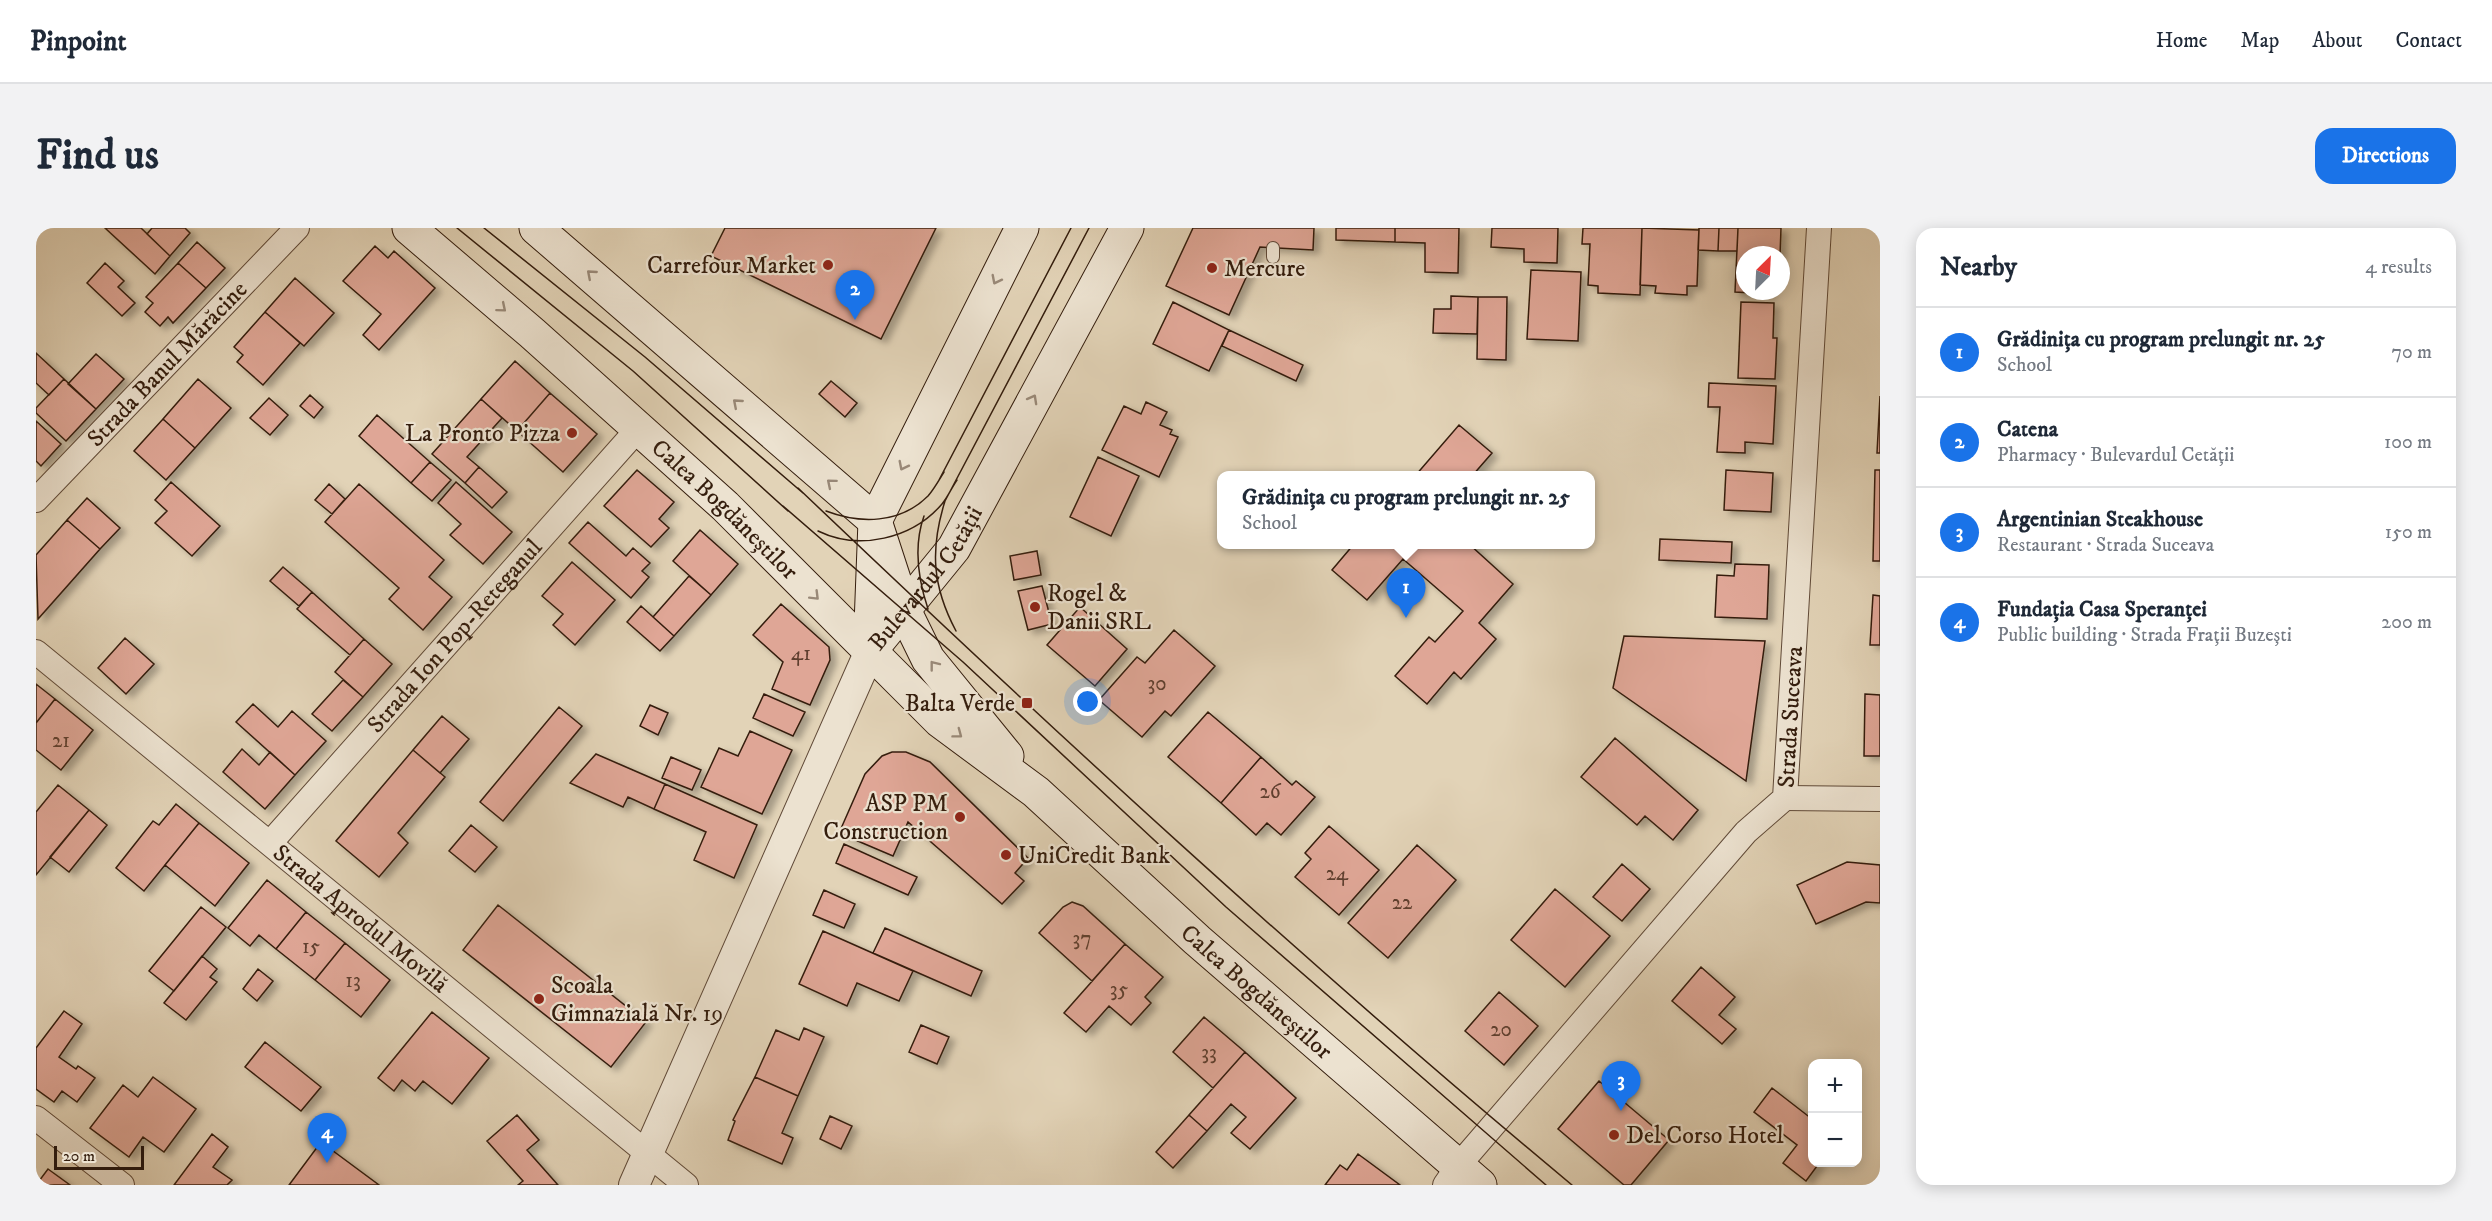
<!DOCTYPE html>
<html lang="en">
<head>
<meta charset="utf-8">
<style>
	:root { --surface:#fff; --page:#f2f2f3; --text:#1f2937; --muted:#747a83; --line:#e0e1e3; --accent:#1a73e8 }
	body { margin:0; font-family:"IM FELL DW Pica",serif; background:var(--page); color:var(--text) }
	.controls { position:absolute; right:18px; bottom:18px; display:grid; overflow:hidden; border-radius:12px; box-shadow:0 3px 15px #0003 }
	.controls button { width:54px; height:54px; display:grid; place-items:center; padding:0; border:0; border-bottom:2px solid var(--line); background:var(--surface); color:var(--text); font:30px sans-serif }
	.compass { position:absolute; left:1700px; top:18px; width:54px; height:54px; border-radius:50%; background:var(--surface); box-shadow:0 3px 15px #0003; rotate:24deg }
	.scale { position:absolute; left:18px; bottom:15px; width:90px; box-sizing:border-box; padding-left:6px; border:3px solid #341d0d; border-top:0; font-size:16px; line-height:21px; white-space:nowrap; color:#341d0d; -webkit-text-stroke:4px #ece2d0; paint-order:stroke }
	.you { position:absolute; left:1052px; top:474px; width:21px; height:21px; margin:-15px; border:4px solid #fff; border-radius:50%; background:#1a73e8; box-shadow:0 0 0 9px #1a73e833 }
	.badge { display:grid; place-items:center; width:39px; height:39px; border-radius:50%; background:var(--accent); color:#fff; font-size:20px; font-weight:700 }
	.pin { position:absolute; translate:-50% -50px; filter:drop-shadow(0 2px 3px #0008) }
	.pin::after { content:''; position:absolute; top:32px; width:21px; height:18px; background:inherit; clip-path:polygon(0 0,100% 0,50% 100%) }
	.popup { position:absolute; left:1181px; top:243px; width:378px; height:78px; box-sizing:border-box; display:grid; place-content:center; border-radius:12px; background:var(--surface); filter:drop-shadow(0 2px 4px #0005); font-size:20px; white-space:nowrap; color:var(--muted) }
	.popup b { font-size:22px; color:var(--text) }
	.popup::after { content:''; position:absolute; left:50%; top:100%; margin-left:-12px; border:12px solid transparent; border-top-color:var(--surface) }
	.list { margin:0; padding:0; list-style:none }
	h2 { display:flex; justify-content:space-between; align-items:center; height:78px; margin:0; padding:0 24px; font-size:26px }
	h2 small { font-size:20px; font-weight:400; color:var(--muted) }
	.list li { display:grid; grid-template-columns:39px 1fr auto; gap:18px; align-items:center; box-sizing:border-box; height:90px; padding:0 24px; border-top:2px solid var(--line) }
	.list b { display:block; font-size:22px; white-space:nowrap }
	.list p { margin:0; font-size:20px; white-space:nowrap; color:var(--muted) }
	.list em { font-size:20px; font-style:normal; color:var(--muted) }
	.map { position:relative; flex:none; width:1844px; height:957px; overflow:hidden; border-radius:18px }
	header { display:flex; align-items:center; gap:36px; box-sizing:border-box; height:84px; padding:0 30px; background:var(--surface); border-bottom:2px solid var(--line) }
	header strong { font-size:28px }
	nav { display:flex; gap:33px; margin-inline-start:auto; font-size:21px }
	.intro { display:flex; align-items:center; justify-content:space-between; box-sizing:border-box; height:144px; padding:0 36px }
	h1 { margin:0; font-size:42px }
	.button { padding:15px 27px; border-radius:18px; background:var(--accent); color:#fff; font-size:21px; font-weight:700 }
	main { display:flex; gap:36px; padding:0 36px }
	aside { flex:1; background:var(--surface); border-radius:18px; box-shadow:0 3px 15px #0003 }
	.map>svg:first-child { display:block }
	.building { fill:#dfa696; stroke:#341d0d; stroke-width:1.5; filter:url(#shadow) }
	.lines { fill:none; stroke-linecap:round; stroke-linejoin:round }
	.service-casing { stroke:#604a38; stroke-width:14 }
	.minor-casing { stroke:#604a38; stroke-width:26 }
	.tertiary-casing { stroke:#604a38; stroke-width:32 }
	.secondary-casing { stroke:#341d0d; stroke-width:35 }
	.service { stroke:#ece2d0; stroke-width:12 }
	.minor { stroke:#ece2d0; stroke-width:24 }
	.tertiary { stroke:#ece2d0; stroke-width:30 }
	.secondary { stroke:#ece2d0; stroke-width:33 }
	.tram { stroke:#341d0d; stroke-width:1.5 }
	.oneway { stroke:#998978 }
	.poi-dot { fill:#8f2418; stroke:#ece2d0; stroke-width:2 }
	.labels { text-anchor:middle; stroke-width:4.5; stroke-linejoin:round; paint-order:stroke }
	.number-label { font-size:21px; fill:#5f3f2f }
	.poi-label { font-size:24px; fill:#341d0d; stroke:#ece2d0; text-anchor:start }
	.street-label { font-size:24px; fill:#341d0d; stroke:#ece2d0 }
</style>
</head>
<body>
<header>
<strong>Pinpoint</strong>
<nav><a>Home</a><a>Map</a><a>About</a><a>Contact</a></nav>
</header>
<div class="intro"><h1>Find us</h1><a class="button">Directions</a></div>
<main>
<div class="map">
<svg width="1844" height="957" viewBox="0 0 1844 957">
	<defs>
		<filter id="shadow"><feDropShadow dx="6" dy="4" stdDeviation="3" flood-color="#0004"/></filter>
	</defs>
	<rect width="100%" height="100%" fill="#e2d3b7"/>
	<filter id="stains"><feTurbulence type="fractalNoise" baseFrequency=".00333" numOctaves="4"/><feColorMatrix values="0 0 0 0 .2 0 0 0 0 .09 0 0 0 0 .02 0 0 0 .5 -.17"/></filter>
	<radialGradient id="worn" r=".72"><stop offset=".6" stop-color="#630" stop-opacity="0"/><stop offset="1" stop-color="#630" stop-opacity=".3"/></radialGradient>
	<!-- building -->
	<path class="building" d="M69,0H105L134,28L119,46Z
		M116,0H149L154,5L134,28L111,6Z
		M689,0H900L845,111L675,28Z
		M1157,0H1278L1277,22L1224,19L1193,87L1130,58Z
		M1300,0H1359V14L1300,12Z
		M1359,0H1423L1422,45L1389,44V15L1359,14Z
		M1456,0H1522L1521,35L1488,34V21L1455,19Z
		M1547,0H1606L1604,67L1562,65V58L1552,57L1554,16H1546Z
		M1606,0L1663,2L1661,58H1651V67L1619,65L1620,58L1604,57Z
		M1663,0H1683L1682,23L1662,22Z
		M1683,0H1702L1701,23H1682Z
		M1702,0H1745L1744,27H1709V63H1734V66L1699,64Z
		M161,14L189,40L170,60L142,35Z
		M339,18L352,30L358,23L399,60L343,122L327,107L345,86L307,53Z
		M69,35L88,53L82,59L99,75L86,88L51,55Z
		M142,35L170,60L137,95L132,89L124,98L109,84L117,75L110,69Z
		M1495,42L1545,44L1542,113L1491,111Z
		M259,50L298,85L268,118L229,84Z
		M1415,68L1442,69L1441,106L1397,105L1398,81H1415Z
		M1442,69H1471L1470,132L1441,131Z
		M1137,74L1193,102L1173,143L1117,116Z
		M1705,74L1738,75L1737,110H1741L1739,151L1702,150Z
		M229,84L264,115L227,157L201,134L207,127L198,119Z
		M1193,102L1267,137L1260,153L1186,118Z
		M0,125L28,151L13,167L0,155Z
		M60,126L88,151L60,181L32,156Z
		M479,133L514,165L481,203L445,171Z
		M28,151L60,181L30,213L0,185V180Z
		M162,151L195,180L159,220L127,191Z
		M795,153L821,175L809,189L783,166Z
		M1673,155L1740,158L1737,216L1709,214V225L1681,224L1684,179H1672Z
		M514,165L561,206L527,244L481,203Z
		M274,167L287,179L278,190L264,178Z
		M1844,168V225H1841Z
		M233,170L252,187L234,207L214,190Z
		M445,171L466,190L431,229L443,239L429,255L396,226Z
		M1110,174L1131,184L1124,197L1136,202L1134,206L1142,209L1123,249L1066,222L1088,178L1105,186Z
		M341,187L394,234L375,255L323,208Z
		M127,191L159,220L130,252L98,223Z
		M0,193L25,216L5,238L0,233Z
		M1423,197L1456,225L1436,248H1379Z
		M1062,229L1103,248L1075,308L1034,289Z
		M394,234L415,252L396,273L375,255Z
		M443,239L471,264L456,280L429,255Z
		M601,242L638,274L623,291L633,300L615,319L568,278Z
		M1690,242L1737,245L1735,284L1688,282Z
		M1839,242H1844V333H1837Z
		M135,254L184,298L156,328L119,295L131,283L119,272Z
		M420,254L476,304L447,336L414,307L425,296L402,275Z
		M293,256L309,271L296,286L279,272Z
		M323,256L408,332L393,349L416,369L387,402L353,371L363,360L289,294Z
		M51,270L84,300L64,321L31,292Z
		M31,292L64,321L2,391L0,327Z
		M552,294L590,328L597,320L614,335L606,343L613,349L595,370L533,315Z
		M664,302L702,336L675,367L637,333Z
		M1624,311L1696,314L1695,335L1623,332Z
		M1318,316H1433L1477,356L1443,395L1460,411L1425,451L1418,444L1391,476L1359,448L1393,409L1399,414L1427,383L1367,331L1331,372L1296,342Z
		M1001,323L1005,347L978,352L974,328Z
		M536,334L579,372L539,417L517,397L527,386L506,368Z
		M1699,336L1733,337L1731,391L1679,389L1681,347L1698,348Z
		M247,339L276,364L263,378L234,353Z
		M653,348L675,367L638,408L617,389Z
		M1006,358L1016,396L992,402L982,363Z
		M276,364L328,411L314,427L261,381Z
		M1837,367L1844,368V417H1834Z
		M745,376L793,419L794,432L774,477L736,461L747,434L717,407Z
		M605,378L638,408L624,423L591,394Z
		M1044,379L1091,421L1059,458L1011,417Z
		M1138,402L1179,438L1135,488L1129,483L1106,509L1063,472L1101,429L1109,435Z
		M1588,408L1729,413L1710,553L1577,460Z
		M89,410L118,436L90,466L62,440Z
		M328,411L356,436L327,469L299,444Z
		M307,452L327,469L296,503L276,486Z
		M0,456L19,471L0,495Z
		M728,466L769,484L757,508L717,490Z
		M1829,466L1844,467V528H1828Z
		M19,471L57,502L25,542L0,522V495Z
		M217,476L242,499L256,483L290,513L259,547L200,494Z
		M614,477L632,485L622,507L604,498Z
		M523,479L546,498L467,593L444,574Z
		M1172,484L1225,529L1185,575L1132,529Z
		M406,488L433,511L404,545L377,522Z
		M714,503L756,522L726,586L665,559L683,520L702,528Z
		M1579,510L1662,582L1637,612L1609,588L1601,597L1545,549Z
		M206,521L223,537L234,524L259,547L229,581L187,544Z
		M377,522L409,549L362,605L372,615L343,649L300,613Z
		M856,524H870L894,534L992,630L979,645L988,653L966,676L872,594L857,628L803,605L829,546L846,528Z
		M560,526L629,556L618,581L592,569L587,579L534,555Z
		M635,529L665,542L656,562L626,550Z
		M1225,529L1256,557L1260,553L1279,569L1245,607L1231,595L1220,607L1185,575Z
		M629,556L721,597L698,650L658,632L670,604L618,581Z
		M22,557L53,582L0,647V584Z
		M140,576L163,595L108,663L80,640L117,593L123,597Z
		M53,582L71,597L33,644L14,629Z
		M163,595L213,635L179,678L129,637Z
		M435,597L461,619L439,644L413,623Z
		M1293,598L1343,642L1303,687L1259,649L1275,631L1269,625Z
		M808,616L881,649L872,667L800,635Z
		M1381,617L1420,652L1352,730L1312,695Z
		M1811,634L1844,637V675L1830,674L1780,696L1761,657Z
		M1586,636L1614,661L1586,693L1557,669Z
		M231,652L270,684L240,721L223,707L214,718L192,700Z
		M1519,661L1574,708L1529,759L1475,712Z
		M788,662L819,676L808,700L777,687Z
		M1036,674L1047,678L1089,716L1056,753L1003,705L1027,679Z
		M462,677L610,794L575,839L427,722Z
		M165,679L190,699L138,763L113,743Z
		M270,684L309,715L279,752L240,721Z
		M849,700L946,743L935,768L837,725Z
		M787,703L877,743L863,773L821,755L811,778L763,756Z
		M309,715L354,752L325,789L279,752Z
		M1089,716L1127,749L1109,769L1115,775L1095,797L1073,778L1050,804L1028,785Z
		M166,728L181,741L174,749L181,754L150,792L128,775Z
		M1665,739L1699,769L1683,787L1700,801L1686,816L1636,773Z
		M222,741L237,753L221,773L207,761Z
		M1463,764L1502,798L1468,837L1429,803Z
		M28,783L46,796L23,829L40,841L42,838L59,850L41,874L26,863L18,874L0,861V820Z
		M396,784L453,830L416,876L387,853L379,863L366,852L358,863L342,850Z
		M1168,789L1209,824L1177,860L1137,824Z
		M885,797L913,809L901,836L873,824Z
		M768,800L788,809L762,868L719,849L740,802L763,812Z
		M229,814L285,859L265,883L209,839Z
		M1209,824L1260,870L1214,921L1195,905L1210,889L1195,876L1171,903L1153,887Z
		M117,849L160,881L128,924L107,909L93,929L54,900L87,857L102,869Z
		M719,849L762,868L746,905L757,910L746,936L692,912L699,893L697,892Z
		M1563,853L1633,912L1595,957H1588L1522,901Z
		M1736,860L1776,891V934H1784L1770,953L1747,935L1761,917L1718,884Z
		M481,887L503,912L491,922L522,957H482L487,953L451,913Z
		M1153,887L1171,903L1137,940L1120,924Z
		M794,888L816,898L805,921L784,911Z
		M176,906L192,919L177,939L196,952L191,957H138Z
		M285,914L343,957H253Z
		M1322,926L1364,957H1289L1304,937L1311,942Z
		M12,941L34,957H0Z"/>
	<g class="lines">
		<defs>
			<path id="service" d="M1237,29V20"/>
			<g id="minor">
				<path id="s1" d="M0,272L261,0"/>
				<path id="s2" d="M0,424L650,957"/>
				<path d="M1749,570L1844,571"/>
				<path id="s3" d="M235,614L602,201"/>
				<path d="M0,890L86,957"/>
				<path id="s4" d="M1409,957L1422,938L1710,604L1749,570L1783,0"/>
			</g>
			<path id="tertiary" d="M598,957L834,423"/>
			<g id="secondary">
				<path id="s5" d="M373,0L496,105L689,278L904,493L1000,564L1161,712L1444,957"/>
				<path d="M500,0L839,293L868,382L892,431L971,528"/>
				<path id="s6" d="M834,423L918,320L1091,0"/>
				<path d="M834,423L839,293L986,0"/>
			</g>
		</defs>
		<!-- service casing -->
		<use href="#service" class="service-casing"/>
		<!-- minor casing -->
		<use href="#minor" class="minor-casing"/>
		<!-- tertiary casing -->
		<use href="#tertiary" class="tertiary-casing"/>
		<!-- secondary casing -->
		<use href="#secondary" class="secondary-casing"/>
		<!-- service -->
		<use href="#service" class="service"/>
		<!-- minor -->
		<use href="#minor" class="minor"/>
		<!-- tertiary -->
		<use href="#tertiary" class="tertiary"/>
		<!-- secondary -->
		<use href="#secondary" class="secondary"/>
		<!-- tram -->
		<path class="tram" d="M421,0L597,143L752,283
			M448,0L609,129L767,265
			M903,252L1035,0
			M762,260C1013,499 1269,735 1536,957
			M747,278L927,434L1190,679L1510,957
			M790,283C824,296 864,296 892,268C898,261 903,252 908,244
			M888,288C877,319 882,351 892,381
			M782,303C823,323 876,311 906,276C912,269 916,259 921,252
			M920,403C896,358 894,321 909,273L1053,0"/>
	</g>
	<!-- one-way arrows -->
	<defs><path id="oneway-chevron" d="M-2-3.5L2.5 0L-2 3.5" fill="none" stroke-width="1.6" stroke-linecap="round" stroke-linejoin="round" transform="scale(1.5)"/></defs>
	<g class="oneway">
		<use href="#oneway-chevron" transform="translate(555 46) rotate(-139)"/>
		<use href="#oneway-chevron" transform="translate(960 52) rotate(117)"/>
		<use href="#oneway-chevron" transform="translate(466 80) rotate(40)"/>
		<use href="#oneway-chevron" transform="translate(997 171) rotate(-61)"/>
		<use href="#oneway-chevron" transform="translate(701 175) rotate(-139)"/>
		<use href="#oneway-chevron" transform="translate(867 238) rotate(117)"/>
		<use href="#oneway-chevron" transform="translate(795 255) rotate(-140)"/>
		<use href="#oneway-chevron" transform="translate(779 368) rotate(45)"/>
		<use href="#oneway-chevron" transform="translate(898 437) rotate(-128)"/>
		<use href="#oneway-chevron" transform="translate(922 506) rotate(37)"/>
	</g>
	<!-- markers -->
	<g class="poi-dot">
		<circle cx="792" cy="37" r="6"/>
		<circle cx="1176" cy="40" r="6"/>
		<circle cx="536" cy="205" r="6"/>
		<circle cx="999" cy="379" r="6"/>
		<rect x="985" y="469" width="12" height="12" rx="3"/>
		<circle cx="924" cy="589" r="6"/>
		<circle cx="970" cy="627" r="6"/>
		<circle cx="503" cy="771" r="6"/>
		<circle cx="1578" cy="907" r="6"/>
	</g>
	<g class="labels">
		<!-- number labels -->
		<g class="number-label">
			<text x="765" y="432">41</text>
			<text x="1121" y="462">30</text>
			<text x="25" y="519">21</text>
			<text x="1234" y="570">26</text>
			<text x="1301" y="652">24</text>
			<text x="1366" y="681">22</text>
			<text x="1046" y="717">37</text>
			<text x="275" y="725">15</text>
			<text x="317" y="759">13</text>
			<text x="1083" y="768">35</text>
			<text x="1465" y="808">20</text>
			<text x="1173" y="831">33</text>
		</g>
		<!-- poi labels -->
		<g class="poi-label">
			<text x="780" y="45" text-anchor="end">Carrefour Market</text>
			<text x="1188" y="48">Mercure</text>
			<text x="524" y="213" text-anchor="end">La Pronto Pizza</text>
			<text x="1011" y="373">Rogel &amp;<tspan x="1011" dy="28">Danii SRL</tspan></text>
			<text x="979" y="483" text-anchor="end">Balta Verde</text>
			<text x="912" y="583" text-anchor="end">ASP PM<tspan x="912" dy="28">Construction</tspan></text>
			<text x="982" y="635">UniCredit Bank</text>
			<text x="515" y="765">Scoala<tspan x="515" dy="28">Gimnazială Nr. 19</tspan></text>
			<text x="1590" y="915">Del Corso Hotel</text>
		</g>
		<!-- street labels -->
		<g class="street-label">
			<text dy="8" stroke="none"><textPath href="#s1" startOffset="189">Strada Banul Mărăcine</textPath></text>
			<text dy="8" stroke="none"><textPath href="#s5" startOffset="423">Calea Bogdăneștilor</textPath></text>
			<text dy="8" stroke="none"><textPath href="#s6" startOffset="92">Bulevardul Cetății</textPath></text>
			<text dy="8" stroke="none"><textPath href="#s3" startOffset="276">Strada Ion Pop-Reteganul</textPath></text>
			<text dy="8" stroke="none"><textPath href="#s4" startOffset="597">Strada Suceava</textPath></text>
			<text dy="8" stroke="none"><textPath href="#s2" startOffset="420">Strada Aprodul Movilă</textPath></text>
			<text dy="8" stroke="none"><textPath href="#s5" startOffset="1142">Calea Bogdăneștilor</textPath></text>
		</g>
	</g>
	<rect width="100%" height="100%" filter="url(#stains)"/>
	<rect width="100%" height="100%" fill="url(#worn)"/>
</svg>
<div class="controls">
<button>+</button>
<button>−</button>
</div>
<svg class="compass" viewBox="-18 -18 36 36"><path d="M0-13l5 13h-10z" fill="#e53935"/><path d="M0 13l5-13h-10z" fill="#747a83"/></svg>
<div class="scale">20 m</div>
<div class="you"></div>
<div class="pin badge" style="left:1370px;top:390px">1</div>
<div class="popup"><b>Grădinița cu program prelungit nr. 25</b>School</div>
<div class="pin badge" style="left:819px;top:92px">2</div>
<div class="pin badge" style="left:1585px;top:883px">3</div>
<div class="pin badge" style="left:291px;top:935px">4</div>
</div>
<aside>
<h2>Nearby<small>4 results</small></h2>
<ul class="list">
<li><span class="badge">1</span><div><b>Grădinița cu program prelungit nr. 25</b><p>School</p></div><em>70 m</em></li>
<li><span class="badge">2</span><div><b>Catena</b><p>Pharmacy · Bulevardul Cetății</p></div><em>100 m</em></li>
<li><span class="badge">3</span><div><b>Argentinian Steakhouse</b><p>Restaurant · Strada Suceava</p></div><em>150 m</em></li>
<li><span class="badge">4</span><div><b>Fundația Casa Speranței</b><p>Public building · Strada Frații Buzești</p></div><em>200 m</em></li>
</ul>
</aside>
</main>
</body>
</html>
